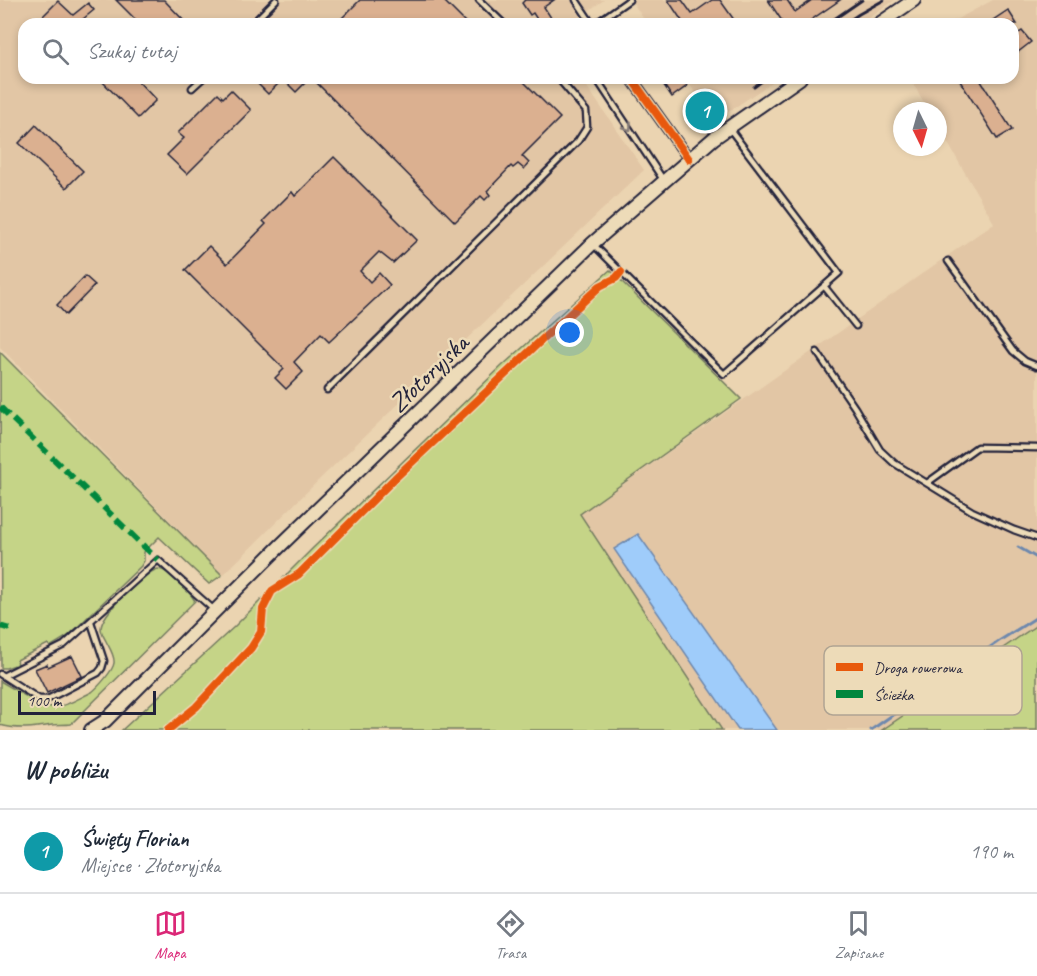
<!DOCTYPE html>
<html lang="pl">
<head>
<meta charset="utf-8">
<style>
	:root { --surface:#fff; --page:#f6f6f7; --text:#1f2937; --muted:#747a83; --line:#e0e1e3; --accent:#db2777 }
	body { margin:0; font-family:Caveat,sans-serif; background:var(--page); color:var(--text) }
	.compass { position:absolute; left:893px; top:102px; width:54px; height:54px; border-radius:50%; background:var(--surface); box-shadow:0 3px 9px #0003; rotate:175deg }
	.scale { position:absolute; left:18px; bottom:15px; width:138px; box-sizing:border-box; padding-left:6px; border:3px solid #22223b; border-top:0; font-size:16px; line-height:21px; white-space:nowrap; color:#22223b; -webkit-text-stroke:4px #eddbb8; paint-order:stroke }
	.you { position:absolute; left:570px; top:333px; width:21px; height:21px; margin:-15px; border:4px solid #fff; border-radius:50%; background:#1a73e8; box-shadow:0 0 0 9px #1a73e833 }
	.badge { display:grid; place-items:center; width:39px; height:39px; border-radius:50%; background:var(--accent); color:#fff; font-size:20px; font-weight:700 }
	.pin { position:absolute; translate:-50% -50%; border:3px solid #fff; box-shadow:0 2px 6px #0006 }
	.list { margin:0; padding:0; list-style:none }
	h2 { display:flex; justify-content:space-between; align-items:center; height:78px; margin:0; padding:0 24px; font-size:26px }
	h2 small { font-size:20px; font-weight:400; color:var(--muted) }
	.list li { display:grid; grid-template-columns:39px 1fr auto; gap:18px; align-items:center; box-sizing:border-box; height:84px; padding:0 24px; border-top:2px solid var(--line) }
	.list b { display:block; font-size:22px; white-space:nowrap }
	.list p { margin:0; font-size:20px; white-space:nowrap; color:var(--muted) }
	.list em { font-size:20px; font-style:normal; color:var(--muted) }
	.icon { flex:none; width:33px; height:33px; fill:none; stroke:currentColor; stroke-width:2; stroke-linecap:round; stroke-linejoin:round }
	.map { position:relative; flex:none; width:1037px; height:730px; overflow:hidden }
	.search { position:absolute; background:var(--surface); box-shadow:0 3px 9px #0003; left:18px; right:18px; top:18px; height:66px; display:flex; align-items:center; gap:15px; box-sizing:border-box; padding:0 21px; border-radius:18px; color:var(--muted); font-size:22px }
	.sheet { height:162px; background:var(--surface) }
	nav { display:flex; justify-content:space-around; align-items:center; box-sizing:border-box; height:84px; border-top:2px solid var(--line); background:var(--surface); font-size:16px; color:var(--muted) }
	nav a { display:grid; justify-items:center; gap:3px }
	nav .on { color:var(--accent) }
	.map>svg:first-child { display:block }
	.built { fill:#e2c6a5 }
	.green { fill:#c5d487; stroke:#747b61; stroke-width:1.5 }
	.water { fill:#9fccfa; stroke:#6d88ae; stroke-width:1.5 }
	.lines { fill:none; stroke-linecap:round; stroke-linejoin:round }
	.stream { stroke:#6d88ae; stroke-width:3 }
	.building { fill:#dbb090; stroke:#22223b; stroke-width:1.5 }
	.service-casing { stroke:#22223b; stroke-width:9 }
	.minor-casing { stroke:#22223b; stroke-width:13 }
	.secondary-casing { stroke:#22223b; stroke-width:16 }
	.service { stroke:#eddbb8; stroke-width:4.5 }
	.minor { stroke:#eddbb8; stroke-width:8 }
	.secondary { stroke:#eddbb8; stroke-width:12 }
	.rail { stroke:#22223b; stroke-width:3 }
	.quiet { stroke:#00873e; stroke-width:6; stroke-dasharray:12 6; stroke-linecap:butt }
	.cycleway-casing { stroke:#eddbb8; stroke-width:11 }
	.cycleway { stroke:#e8590c; stroke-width:8 }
	.oneway { stroke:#887e7a }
	.labels { text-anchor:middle; stroke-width:5; stroke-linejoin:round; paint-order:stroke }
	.street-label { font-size:26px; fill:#22223b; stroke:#eddbb8 }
	.key { fill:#eddbb8; stroke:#b0a492; stroke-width:1.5 }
	.key-label { font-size:16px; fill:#22223b }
</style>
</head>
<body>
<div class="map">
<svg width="1037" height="730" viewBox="0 0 1037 730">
	<rect width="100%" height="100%" fill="#ebd4b1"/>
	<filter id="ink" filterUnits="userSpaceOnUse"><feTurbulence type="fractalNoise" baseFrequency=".0167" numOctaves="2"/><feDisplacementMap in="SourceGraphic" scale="12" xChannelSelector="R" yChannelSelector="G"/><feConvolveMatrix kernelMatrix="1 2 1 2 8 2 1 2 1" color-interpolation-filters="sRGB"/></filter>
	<g filter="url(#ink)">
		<!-- built -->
		<path class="built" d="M0,0H604L569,24H24V78H581L644,170L326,473L223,575L0,347Z
			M631,0H895L859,24H647Z
			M993,0H1037V624L881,730H723L581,514L994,223L938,126V111H929L910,78H1013V24H948Z
			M685,78H778L715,121Z"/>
		<!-- green -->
		<path class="green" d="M610,270L741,399L580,514L722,730H122L234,627L313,548L503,365Z
			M0,352L222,575L209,584L159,537L144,552V561L141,566L68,636L50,647L48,644L17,660L18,664L6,668H1Z
			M158,569C170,570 189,591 195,601L71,724C65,725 58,724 52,725C34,728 17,730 0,725V681C13,688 42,709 56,707C68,706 81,697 92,692C98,687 113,671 114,663C115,656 109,647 106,641C104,637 101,633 101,628C102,613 144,573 158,569Z
			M1037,625V730H882Z"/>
		<!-- water -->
		<path class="water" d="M638,534L777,730H738L614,549Z"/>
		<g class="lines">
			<!-- stream -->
			<path class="stream" d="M1018,547L1037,558
				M871,730L999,641L1037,617"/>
		</g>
		<!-- building -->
		<path class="building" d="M116,0H164L187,24H140Z
			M360,0H443L467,24H336Z
			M525,0H554L544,7L555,24H540L533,13L530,15L522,3Z
			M668,0H682L692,14L712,0H720L737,24H684Z
			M768,0H787L795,12L812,0H840L805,24H784Z
			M58,1L73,15L88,3L94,10L77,24H35Z
			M1008,10L1017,24H987Z
			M1022,31L1031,42L1013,56V37Z
			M99,78H135L156,100L138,118Z
			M252,78H310L296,92L283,79L268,94Z
			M312,78H520L560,118L522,156L529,163L524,169L518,164L513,168L511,166L487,191L490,195L485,200L481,196L455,222Z
			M659,78H681L687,86L672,97Z
			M958,78H979L1012,130L997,139Z
			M231,90L251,110L187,174L167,155L184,138L178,133L218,93L223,98Z
			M36,125L83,171L66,188L19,143Z
			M334,157L417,240L393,263L379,252L360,271L370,282L379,273L390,285L329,342L321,334L294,362L303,372L286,389L275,378L284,369L185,270L209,246L227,264L266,224L263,221L292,192L295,196Z
			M85,276L95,285L66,315L57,305Z
			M72,656L82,676L47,693L35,669L47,664L48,667Z"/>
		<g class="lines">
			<defs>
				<path id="service" d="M479,0L504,24
					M576,0L592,24
					M252,24L276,0
					M595,24L629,0
					M596,78L664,181
					M192,88L203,78
					M593,244L698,349L724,374L839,273L729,128
					M948,261L1013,351L1025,361L1037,366
					M824,286L856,326
					M817,352L855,408L880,450L894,463L972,511L1014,530L1037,538
					M327,390L578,141L587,127L586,111L558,78
					M927,483L977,447L1037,448
					M0,674L39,699H48L98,673L102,668L104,661L91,622
					M3,676L64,645L158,560L214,610"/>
				<path id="minor" d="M631,78L689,159"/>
				<path id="secondary" d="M879,24L914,0
					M91,730L105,721L280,546L593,243L714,138L800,78"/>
			</defs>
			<!-- service casing -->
			<use href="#service" class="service-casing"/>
			<!-- minor casing -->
			<use href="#minor" class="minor-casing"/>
			<!-- secondary casing -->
			<use href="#secondary" class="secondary-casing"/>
			<!-- service -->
			<use href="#service" class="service"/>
			<!-- minor -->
			<use href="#minor" class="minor"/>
			<!-- secondary -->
			<use href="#secondary" class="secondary"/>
			<!-- rail -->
			<path class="rail" d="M827,24L862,0
				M844,24L859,14L884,0
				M754,87L766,78"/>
			<!-- quiet -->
			<path class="quiet" d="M0,407L158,560
				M0,626L10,629"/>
			<defs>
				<path id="cycleway" d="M631,78L689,159
					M168,730L196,707L251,648L261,632L263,609L272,591L299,574L395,478L547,335L600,286L616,278L621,272"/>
			</defs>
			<!-- cycleway casing -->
			<use href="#cycleway" class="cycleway-casing"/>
			<!-- cycleway -->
			<use href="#cycleway" class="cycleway"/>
		</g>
		<!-- one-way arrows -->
		<defs><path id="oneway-chevron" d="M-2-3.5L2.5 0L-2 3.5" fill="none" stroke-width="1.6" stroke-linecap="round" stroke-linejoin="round" transform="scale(1.5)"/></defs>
		<use class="oneway" href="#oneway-chevron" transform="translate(628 127) rotate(56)"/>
	</g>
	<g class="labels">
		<!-- street labels -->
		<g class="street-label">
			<text transform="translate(428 373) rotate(-44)" y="9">Złotoryjska</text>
		</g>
	</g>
	<!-- legend -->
	<rect x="824" y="646" width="198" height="69" rx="9" class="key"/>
	<rect x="836" y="663" width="27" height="8" fill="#e8590c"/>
	<rect x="836" y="690" width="27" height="8" fill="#00873e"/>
	<g class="key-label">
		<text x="874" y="673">Droga rowerowa</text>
		<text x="874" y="700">Ścieżka</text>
	</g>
</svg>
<svg class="compass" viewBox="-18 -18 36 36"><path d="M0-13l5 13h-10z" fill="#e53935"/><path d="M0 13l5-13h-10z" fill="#747a83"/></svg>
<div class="scale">100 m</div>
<div class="you"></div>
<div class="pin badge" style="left:705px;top:111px;background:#0f9aa8">1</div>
<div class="search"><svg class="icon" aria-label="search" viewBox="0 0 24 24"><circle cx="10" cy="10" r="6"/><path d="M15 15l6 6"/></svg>Szukaj tutaj</div>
</div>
<section class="sheet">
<h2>W pobliżu<small></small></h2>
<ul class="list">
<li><span class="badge" style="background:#0f9aa8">1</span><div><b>Święty Florian</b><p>Miejsce · Złotoryjska</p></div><em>190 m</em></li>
</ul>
</section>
<nav>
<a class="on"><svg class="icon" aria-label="map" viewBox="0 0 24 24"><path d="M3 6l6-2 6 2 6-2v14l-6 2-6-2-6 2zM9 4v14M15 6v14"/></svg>Mapa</a>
<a><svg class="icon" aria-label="directions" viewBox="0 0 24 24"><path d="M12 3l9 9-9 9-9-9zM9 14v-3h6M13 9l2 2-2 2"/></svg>Trasa</a>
<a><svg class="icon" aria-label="saved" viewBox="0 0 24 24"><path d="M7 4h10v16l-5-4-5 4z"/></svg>Zapisane</a>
</nav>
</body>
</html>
